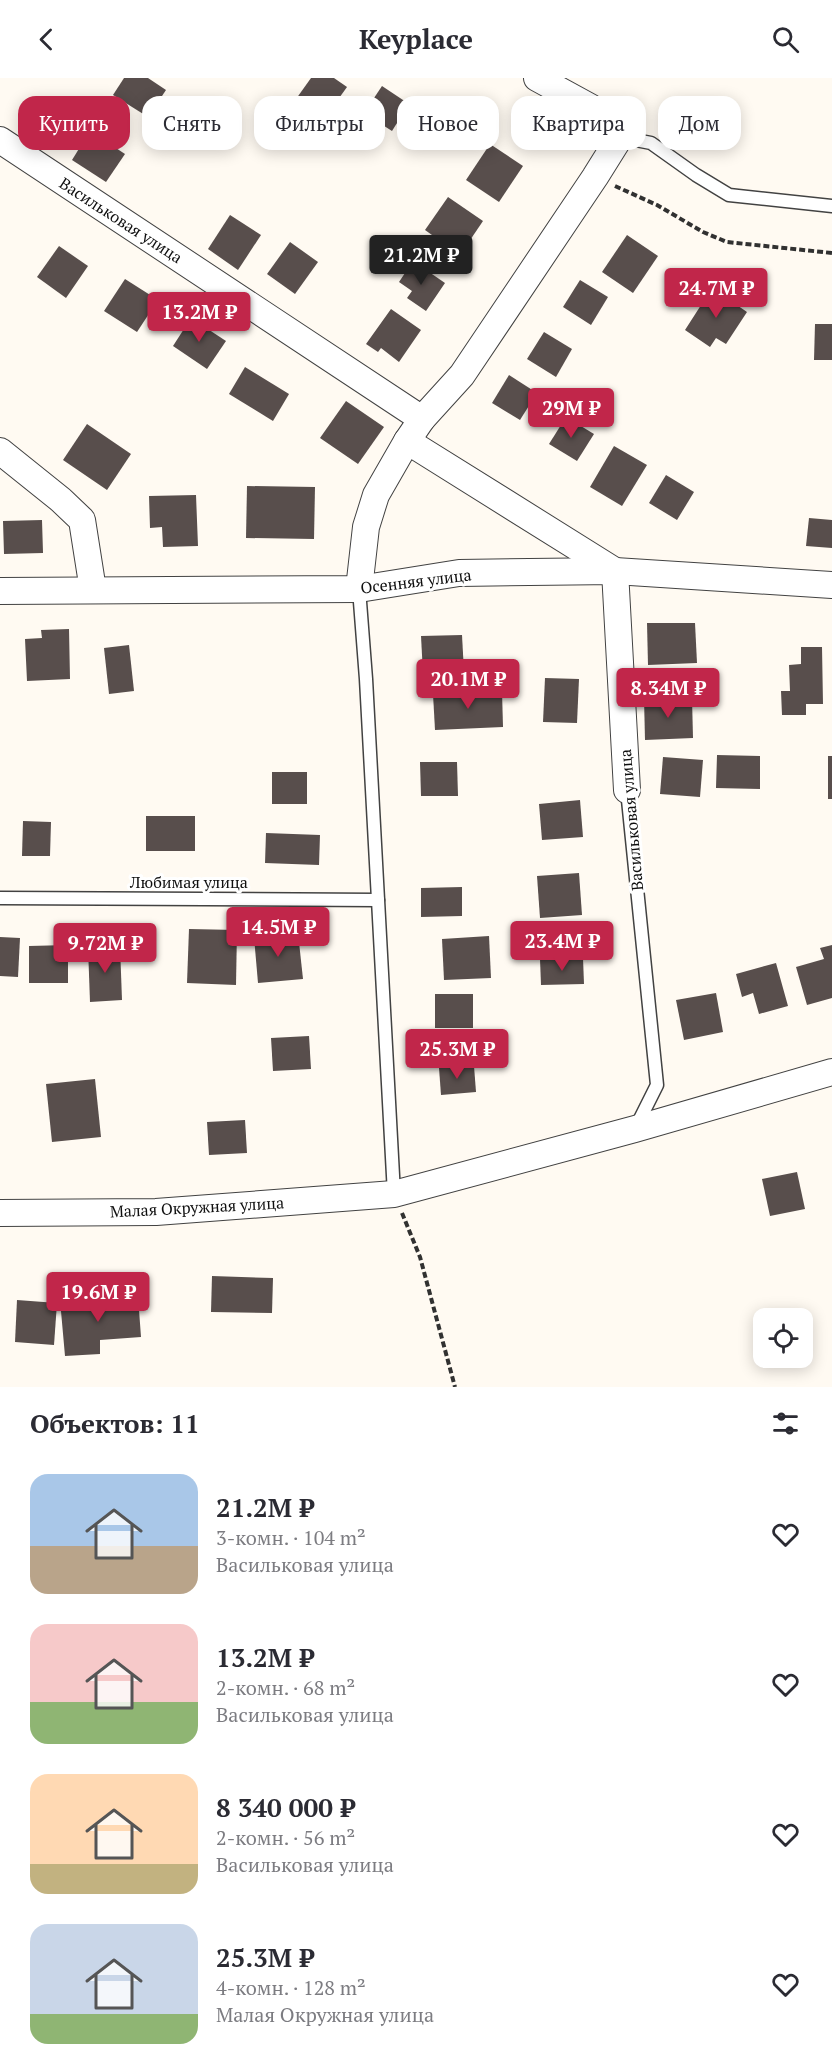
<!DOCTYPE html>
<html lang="ru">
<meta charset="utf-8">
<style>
body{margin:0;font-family:"PT Serif",serif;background:#f2f2f3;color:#2b2b33;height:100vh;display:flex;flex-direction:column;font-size:22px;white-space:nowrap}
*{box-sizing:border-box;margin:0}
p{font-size:20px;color:#7c7c81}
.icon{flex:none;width:33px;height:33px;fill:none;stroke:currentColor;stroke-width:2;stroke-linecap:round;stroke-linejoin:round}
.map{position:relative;height:1309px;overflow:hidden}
.panel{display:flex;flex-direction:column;background:#fff;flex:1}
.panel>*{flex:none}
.hud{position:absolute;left:18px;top:18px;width:796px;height:54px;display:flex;gap:12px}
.buttons{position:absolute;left:753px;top:1230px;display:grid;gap:12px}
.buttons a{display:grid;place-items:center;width:60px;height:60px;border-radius:12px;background:#fff;box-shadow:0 3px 15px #0003;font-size:30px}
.price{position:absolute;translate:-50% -51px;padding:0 14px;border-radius:6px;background:#c1264a;color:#fff;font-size:20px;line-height:39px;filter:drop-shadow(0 2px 3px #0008)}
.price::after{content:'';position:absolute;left:50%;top:36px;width:18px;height:14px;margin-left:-9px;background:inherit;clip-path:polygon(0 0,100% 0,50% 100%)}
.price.on{background:#222;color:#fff}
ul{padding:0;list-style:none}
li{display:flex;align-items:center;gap:18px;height:150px;padding:0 30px}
li span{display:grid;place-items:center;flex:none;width:168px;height:120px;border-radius:18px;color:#555}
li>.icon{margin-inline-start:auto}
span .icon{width:72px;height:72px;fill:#fffc;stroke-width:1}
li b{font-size:26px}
h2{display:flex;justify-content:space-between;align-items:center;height:72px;padding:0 30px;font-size:26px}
.chip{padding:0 21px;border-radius:18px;background:#fff;box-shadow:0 3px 15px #0003;font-size:21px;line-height:54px}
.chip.on{background:#c1264a;color:#fff}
header{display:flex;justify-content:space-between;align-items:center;height:78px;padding:0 30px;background:#fff;font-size:27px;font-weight:600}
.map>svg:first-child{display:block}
</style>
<header><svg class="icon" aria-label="back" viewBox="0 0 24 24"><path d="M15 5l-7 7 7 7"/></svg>Keyplace<svg class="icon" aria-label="search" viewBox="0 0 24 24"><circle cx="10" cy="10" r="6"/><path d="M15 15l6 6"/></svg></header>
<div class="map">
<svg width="832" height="1309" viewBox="0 0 832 1309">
<rect width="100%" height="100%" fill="#fffaf2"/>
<g fill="#584e4c">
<polygon points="124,0 148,0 166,12 148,39 113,17"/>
<polygon points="311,0 334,0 347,9 324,41 296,21"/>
<polygon points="382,8 409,26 392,53 364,35"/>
<polygon points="90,53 125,76 106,104 72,82"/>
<polygon points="490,66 523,88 499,124 466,102"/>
<polygon points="448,119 483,143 460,177 425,152"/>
<polygon points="230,137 261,157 238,192 208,171"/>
<polygon points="627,157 658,178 633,215 602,194"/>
<polygon points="290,164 318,184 295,216 267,196"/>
<polygon points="59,168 88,188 66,220 37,199"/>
<polygon points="413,183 445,205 426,233 407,220 412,213 399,204"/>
<polygon points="125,201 158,222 137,254 104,233"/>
<polygon points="580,202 608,219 591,247 563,229"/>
<polygon points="712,210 747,234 726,266 716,260 710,269 685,252"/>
<polygon points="391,231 421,252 399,284 381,270 378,274 366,266"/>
<polygon points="191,240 226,263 207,291 173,268"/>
<polygon points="815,246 832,246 832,282 814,282"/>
<polygon points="544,254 572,271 556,299 527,281"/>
<polygon points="245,289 289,316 273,343 229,316"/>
<polygon points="509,297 537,315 520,342 492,325"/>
<polygon points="346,323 384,349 358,386 320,360"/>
<polygon points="566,339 594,356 577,383 549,366"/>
<polygon points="87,346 131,376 107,412 63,382"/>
<polygon points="614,368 647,387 622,428 590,409"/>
<polygon points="666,397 694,414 677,442 649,425"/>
<polygon points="247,408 315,409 314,461 246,460"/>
<polygon points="196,417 198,468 163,469 162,449 150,450 149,418"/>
<polygon points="809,440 832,442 832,470 806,468"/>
<polygon points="42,442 43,475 4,476 3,443"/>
<polygon points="647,545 695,545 697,585 648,587"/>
<polygon points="69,551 70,601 27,603 25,561 42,560 41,552"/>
<polygon points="462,557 464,594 423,596 421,558"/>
<polygon points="129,567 134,613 109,616 104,570"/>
<polygon points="801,569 822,569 823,626 806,626 806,637 782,637 781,613 790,613 789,587 801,586"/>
<polygon points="545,600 579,601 577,645 543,644"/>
<polygon points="502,613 503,649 435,652 433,616"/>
<polygon points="644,620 692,620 693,660 645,662"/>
<polygon points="717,677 760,678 760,711 716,710"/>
<rect x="828" y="678" width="4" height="43"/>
<polygon points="663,679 703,682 700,719 660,716"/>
<polygon points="420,684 457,684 458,718 421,718"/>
<rect x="272" y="694" width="35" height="32"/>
<polygon points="580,722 583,759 542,762 539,726"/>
<rect x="146" y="738" width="49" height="35"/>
<polygon points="23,743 51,744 50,778 22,778"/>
<polygon points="266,755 320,757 319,787 265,785"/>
<polygon points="579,795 582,837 540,840 537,798"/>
<polygon points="462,809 462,838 421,839 421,810"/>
<polygon points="189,851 237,852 236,907 187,905"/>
<polygon points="298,855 303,901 258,905 254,859"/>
<polygon points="489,858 491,900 444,902 442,861"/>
<polygon points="0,859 20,860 18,899 0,898"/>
<polygon points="68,867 68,905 29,905 29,868"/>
<polygon points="832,867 832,920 807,927 796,889 824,881 820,870"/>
<polygon points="120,868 122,922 90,924 88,869"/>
<polygon points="583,880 584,906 541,907 540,881"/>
<polygon points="776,885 788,928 759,936 753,915 742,919 736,896"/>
<polygon points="716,915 723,954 684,962 676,922"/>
<rect x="435" y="916" width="38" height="34"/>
<polygon points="309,958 311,991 273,993 271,960"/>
<polygon points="474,988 476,1014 441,1017 439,990"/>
<polygon points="95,1001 101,1059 52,1064 46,1006"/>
<polygon points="245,1042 247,1075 209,1077 207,1044"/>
<polygon points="797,1094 805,1131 770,1138 762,1101"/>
<polygon points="212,1198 273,1200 272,1235 211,1234"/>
<polygon points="138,1218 141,1259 100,1262 100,1276 65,1278 60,1222"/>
<polygon points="17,1222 57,1225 54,1267 15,1264"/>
</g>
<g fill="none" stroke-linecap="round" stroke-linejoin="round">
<g stroke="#424242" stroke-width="15">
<g id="lane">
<polyline points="620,59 651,65 696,97 729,117 832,128"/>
<polyline points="359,511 366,601 394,1116"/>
<polyline points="627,712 657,1007 636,1049"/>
<polyline points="0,820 378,822"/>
</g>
</g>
<g stroke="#424242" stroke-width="28">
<g id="street">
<polyline points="0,62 422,341"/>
<polyline points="407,363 615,493 627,712"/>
<polyline points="0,373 61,422 82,442 93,512"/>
<polyline points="359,511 366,449 376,417 407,363 422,341 462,297 595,99 620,59 590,29 537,0"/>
<polyline points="0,513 359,511 459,495 615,493 832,507"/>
<polyline points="0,1135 156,1134 394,1116 635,1051 832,994"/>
</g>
</g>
<g stroke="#313131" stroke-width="4" stroke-dasharray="6 3" stroke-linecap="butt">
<polyline points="615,108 657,127 703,154 727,164 832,175"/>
<polyline points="402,1135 420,1179 455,1309"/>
</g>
<use href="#lane" stroke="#fff" stroke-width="12"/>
<use href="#street" stroke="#fff" stroke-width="26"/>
</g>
<g text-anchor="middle" stroke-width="6" stroke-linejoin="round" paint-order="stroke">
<g font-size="16" fill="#0f0f0f" stroke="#fff">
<text transform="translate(121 142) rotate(33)" y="6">Васильковая улица</text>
<text transform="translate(416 503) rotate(-7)" y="6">Осенняя улица</text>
<text transform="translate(631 742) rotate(-95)" y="6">Васильковая улица</text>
<text x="189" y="810">Любимая улица</text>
<text transform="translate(197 1129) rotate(-3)" y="6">Малая Окружная улица</text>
</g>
</g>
</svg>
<div class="buttons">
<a><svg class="icon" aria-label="locate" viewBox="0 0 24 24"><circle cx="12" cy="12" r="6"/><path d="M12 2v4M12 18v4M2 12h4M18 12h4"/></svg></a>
</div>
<b class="price on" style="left:421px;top:208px">21.2M ₽</b>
<b class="price" style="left:716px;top:241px">24.7M ₽</b>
<b class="price" style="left:199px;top:265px">13.2M ₽</b>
<b class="price" style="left:571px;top:361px">29M ₽</b>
<b class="price" style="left:468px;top:632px">20.1M ₽</b>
<b class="price" style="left:668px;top:641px">8.34M ₽</b>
<b class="price" style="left:278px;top:880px">14.5M ₽</b>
<b class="price" style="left:562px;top:894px">23.4M ₽</b>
<b class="price" style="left:105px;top:896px">9.72M ₽</b>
<b class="price" style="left:457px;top:1002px">25.3M ₽</b>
<b class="price" style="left:98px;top:1245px">19.6M ₽</b>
<div class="hud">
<a class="chip on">Купить</a>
<a class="chip">Снять</a>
<a class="chip">Фильтры</a>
<a class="chip">Новое</a>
<a class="chip">Квартира</a>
<a class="chip">Дом</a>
</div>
</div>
<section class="panel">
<h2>Объектов: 11<svg class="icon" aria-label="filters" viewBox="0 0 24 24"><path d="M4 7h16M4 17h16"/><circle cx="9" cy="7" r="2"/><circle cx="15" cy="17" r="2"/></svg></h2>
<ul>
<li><span style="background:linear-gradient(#a9c7e8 60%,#b9a48a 0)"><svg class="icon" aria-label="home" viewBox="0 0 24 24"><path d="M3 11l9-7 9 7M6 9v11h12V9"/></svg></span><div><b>21.2M ₽</b><p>3-комн. · 104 m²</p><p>Васильковая улица</p></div><svg class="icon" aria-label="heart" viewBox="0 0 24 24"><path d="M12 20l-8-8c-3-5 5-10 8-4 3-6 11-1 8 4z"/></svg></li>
<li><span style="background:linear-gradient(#f6c9c9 65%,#8fb573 0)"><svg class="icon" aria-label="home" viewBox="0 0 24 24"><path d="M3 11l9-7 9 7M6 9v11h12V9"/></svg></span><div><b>13.2M ₽</b><p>2-комн. · 68 m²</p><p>Васильковая улица</p></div><svg class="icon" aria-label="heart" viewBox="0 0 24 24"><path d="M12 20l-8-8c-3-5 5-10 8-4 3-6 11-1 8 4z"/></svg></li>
<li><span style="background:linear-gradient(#ffd9b3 75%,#c2b280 0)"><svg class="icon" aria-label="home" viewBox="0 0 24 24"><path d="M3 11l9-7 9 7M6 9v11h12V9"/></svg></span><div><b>8 340 000 ₽</b><p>2-комн. · 56 m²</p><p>Васильковая улица</p></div><svg class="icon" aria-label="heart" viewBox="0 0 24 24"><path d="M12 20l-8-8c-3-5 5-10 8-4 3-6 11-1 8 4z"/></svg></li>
<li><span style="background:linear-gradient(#c9d6e8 75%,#8fb573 0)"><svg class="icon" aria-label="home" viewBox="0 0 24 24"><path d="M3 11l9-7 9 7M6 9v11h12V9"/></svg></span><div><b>25.3M ₽</b><p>4-комн. · 128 m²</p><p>Малая Окружная улица</p></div><svg class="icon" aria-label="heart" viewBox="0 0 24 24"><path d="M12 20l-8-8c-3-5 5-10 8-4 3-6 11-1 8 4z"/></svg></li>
</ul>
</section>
